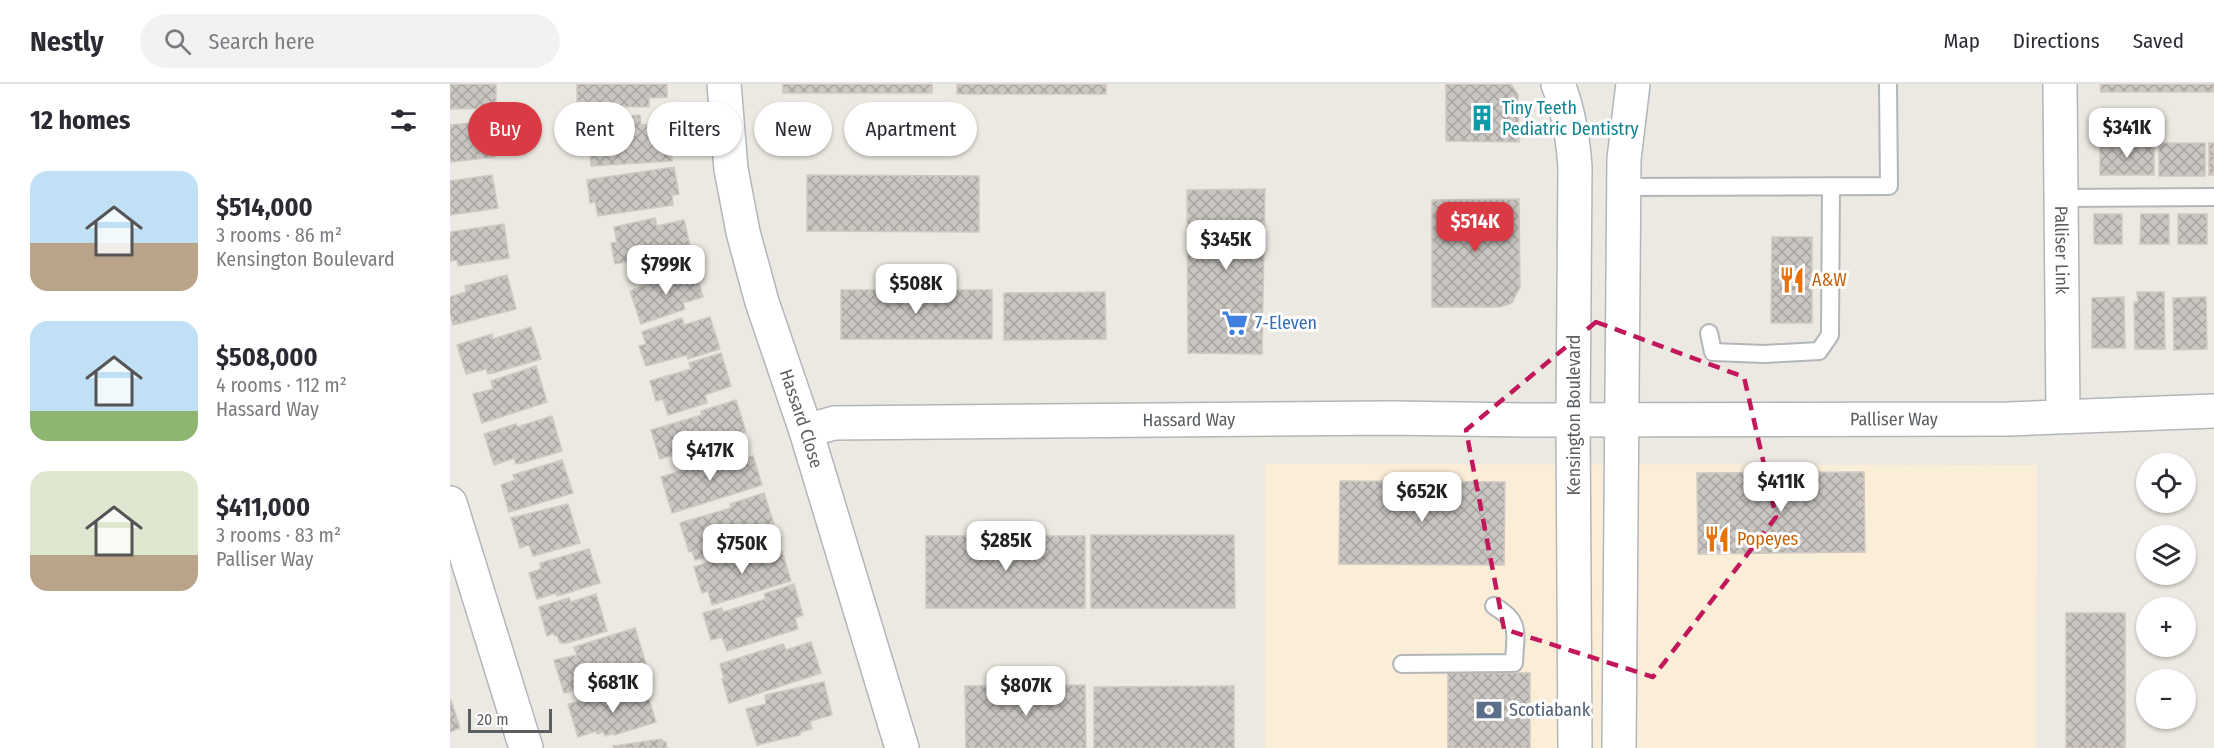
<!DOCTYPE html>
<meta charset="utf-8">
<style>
body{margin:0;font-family:"Fira Sans Condensed",sans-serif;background:#f2f2f3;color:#2b2b33;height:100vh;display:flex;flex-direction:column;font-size:22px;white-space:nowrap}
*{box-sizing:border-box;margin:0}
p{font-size:20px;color:#7c7c81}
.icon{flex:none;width:33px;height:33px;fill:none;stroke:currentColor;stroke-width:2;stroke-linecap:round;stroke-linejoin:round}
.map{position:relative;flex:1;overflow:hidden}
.drawer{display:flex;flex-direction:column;background:#fff;width:450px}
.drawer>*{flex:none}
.hud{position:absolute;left:18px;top:18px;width:570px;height:54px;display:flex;gap:12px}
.controls{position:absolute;left:1686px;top:369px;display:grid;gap:12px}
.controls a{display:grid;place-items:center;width:60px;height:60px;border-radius:50%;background:#fff;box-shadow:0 2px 4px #0004;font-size:30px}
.scale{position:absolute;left:18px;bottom:15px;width:84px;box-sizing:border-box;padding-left:6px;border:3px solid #5b5f62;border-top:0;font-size:16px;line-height:21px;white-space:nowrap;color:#5b5f62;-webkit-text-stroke:4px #fff;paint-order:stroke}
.price{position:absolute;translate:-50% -51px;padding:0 14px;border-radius:12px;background:#fff;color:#222;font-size:20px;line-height:39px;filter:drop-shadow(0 2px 3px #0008)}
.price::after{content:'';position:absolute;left:50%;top:36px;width:18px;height:14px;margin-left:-9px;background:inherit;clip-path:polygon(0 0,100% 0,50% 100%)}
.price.current{background:#da3a44;color:#fff}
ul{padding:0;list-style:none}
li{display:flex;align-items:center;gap:18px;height:150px;padding:0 30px}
li span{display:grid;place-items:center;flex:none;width:168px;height:120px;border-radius:18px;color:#555}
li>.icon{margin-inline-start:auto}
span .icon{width:72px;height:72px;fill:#fffc;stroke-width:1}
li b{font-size:26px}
h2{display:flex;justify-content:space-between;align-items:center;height:72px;padding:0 30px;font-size:26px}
.chip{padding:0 21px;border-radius:27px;background:#fff;box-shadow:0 2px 4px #0004;font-size:21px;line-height:54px}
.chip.current{background:#da3a44;color:#fff}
header{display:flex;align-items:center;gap:36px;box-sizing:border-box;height:84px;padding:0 30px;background:#fff;border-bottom:2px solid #e1e1e2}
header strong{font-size:28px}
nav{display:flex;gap:33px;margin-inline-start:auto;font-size:21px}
.search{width:420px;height:54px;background:#f2f2f3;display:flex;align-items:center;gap:15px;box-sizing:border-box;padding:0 21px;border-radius:33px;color:#7c7c81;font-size:22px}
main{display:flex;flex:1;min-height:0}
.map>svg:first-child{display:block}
</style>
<header>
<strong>Nestly</strong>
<div class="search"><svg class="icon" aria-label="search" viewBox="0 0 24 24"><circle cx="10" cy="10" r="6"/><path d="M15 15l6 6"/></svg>Search here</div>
<nav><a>Map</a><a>Directions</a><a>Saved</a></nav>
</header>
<main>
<section class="drawer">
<h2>12 homes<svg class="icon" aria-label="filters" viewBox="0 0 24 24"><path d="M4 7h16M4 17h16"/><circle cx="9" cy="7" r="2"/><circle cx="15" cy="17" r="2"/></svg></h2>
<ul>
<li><span style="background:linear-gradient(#bfe0f5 60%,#b9a48a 0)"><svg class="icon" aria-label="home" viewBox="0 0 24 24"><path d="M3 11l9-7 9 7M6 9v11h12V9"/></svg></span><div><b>$514,000</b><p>3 rooms · 86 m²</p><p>Kensington Boulevard</p></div></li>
<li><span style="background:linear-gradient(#bfe0f5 75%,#8fb573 0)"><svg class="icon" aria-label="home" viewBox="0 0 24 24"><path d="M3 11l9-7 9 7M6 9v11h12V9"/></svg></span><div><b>$508,000</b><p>4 rooms · 112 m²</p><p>Hassard Way</p></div></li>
<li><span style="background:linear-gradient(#dfe7d0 70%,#b9a48a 0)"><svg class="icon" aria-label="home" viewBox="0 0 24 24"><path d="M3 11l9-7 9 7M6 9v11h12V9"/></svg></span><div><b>$411,000</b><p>3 rooms · 83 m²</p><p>Palliser Way</p></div></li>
</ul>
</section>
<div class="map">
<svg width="1764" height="664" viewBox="0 0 1764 664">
<defs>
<pattern id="building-cross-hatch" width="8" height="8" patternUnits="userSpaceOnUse" patternTransform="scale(1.5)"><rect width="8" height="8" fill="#cac6c2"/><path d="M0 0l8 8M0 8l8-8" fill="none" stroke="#a7a4a1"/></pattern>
</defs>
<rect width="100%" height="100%" fill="#ece9e2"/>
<polygon fill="#fbeed9" points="815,380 1587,381 1586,664 815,664"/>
<g fill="url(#building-cross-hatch)" stroke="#d0c9c1" stroke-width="1.5">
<polygon points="0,0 46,0 46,24 0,25"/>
<polygon points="127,0 217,0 217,13 199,14 199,23 127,22"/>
<rect x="333" y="0" width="149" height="9"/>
<rect x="507" y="0" width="149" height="10"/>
<polygon points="996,0 1061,0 1068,11 1069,58 996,57"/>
<polygon points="1650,0 1764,0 1764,8 1651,8"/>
<polygon points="190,31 191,41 197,40 198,47 220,46 222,77 141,82 139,57 145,57 143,35"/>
<polygon points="42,37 45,73 0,78 0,41"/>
<rect x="1650" y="59" width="54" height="32"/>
<rect x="1709" y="59" width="46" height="33"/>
<rect x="1759" y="59" width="5" height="32"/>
<polygon points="224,83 229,110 222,111 223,121 148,132 145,118 140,119 137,96"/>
<polygon points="42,91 48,124 0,131 0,97"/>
<polygon points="357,91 529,92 529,148 357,147"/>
<polygon points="815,105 812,270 738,269 737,106"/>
<polygon points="1069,115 1070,203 1062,219 1050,223 982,223 982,116"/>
<rect x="1644" y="130" width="28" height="30"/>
<polygon points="1691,130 1719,130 1719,160 1690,160"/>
<rect x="1728" y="130" width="29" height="30"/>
<polygon points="205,134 207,142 234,136 241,166 165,180 161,159 167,158 164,143"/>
<polygon points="54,140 59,174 8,182 7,176 0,177 0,148"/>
<polygon points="1322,153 1362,153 1362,239 1321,239"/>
<polygon points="244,183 253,213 233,219 235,225 191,240 180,207"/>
<polygon points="57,191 66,225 3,241 0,229 0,213 16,208 15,202"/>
<rect x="391" y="206" width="151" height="49"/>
<polygon points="655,208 656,255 554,256 554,209"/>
<polygon points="1687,208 1714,208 1715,265 1685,265 1684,218 1688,218"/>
<polygon points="1674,213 1675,264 1642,264 1642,214"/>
<polygon points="1756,213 1757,265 1724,266 1723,214"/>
<polygon points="260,233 270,265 238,275 237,271 196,282 189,262 196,260 192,248 232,234 234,241"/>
<polygon points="81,243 91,275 43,289 38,290 36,285 16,290 7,261 42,250 43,255"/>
<polygon points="271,269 281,302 255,311 257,319 218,331 213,315 206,317 200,297 241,285 239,279"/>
<polygon points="86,282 97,318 32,339 23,310 43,305 41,297"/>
<polygon points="286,316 296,348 270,355 273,364 228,378 226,370 210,375 201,346 252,331 251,327"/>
<polygon points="102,332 112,367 72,379 66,380 64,374 44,381 34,350 66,340 67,343"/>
<polygon points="303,372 312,401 222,429 211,393 275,373 278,380"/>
<polygon points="112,376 123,409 59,428 51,401 65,396 63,391"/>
<polygon points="1414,388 1415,468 1248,470 1247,389"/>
<polygon points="890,397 1055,398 1054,481 889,480"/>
<polygon points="314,409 324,440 300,447 304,458 245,476 242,467 239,468 230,439 281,424 280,420"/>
<polygon points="118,420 130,459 83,472 80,463 78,461 70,464 61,434"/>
<polygon points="641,451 784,451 785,524 641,524"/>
<rect x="476" y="452" width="159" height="72"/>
<polygon points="139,465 150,499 107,512 106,509 87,515 79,489 91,485 90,479"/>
<polygon points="304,465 309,474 332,467 341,497 262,521 258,507 252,509 244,483"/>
<polygon points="344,500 353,531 345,534 348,545 277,567 272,553 261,556 253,529 272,524 273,528 316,515 314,510"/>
<polygon points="146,510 157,547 117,559 110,559 107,551 105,552 104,549 97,552 89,523 119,514 121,518"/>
<rect x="1616" y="529" width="59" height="135"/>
<polygon points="185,544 196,580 148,595 150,600 114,609 104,576 127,571 124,563"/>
<polygon points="361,558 371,589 279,619 272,595 274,594 270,580 333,560 336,566"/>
<rect x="998" y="589" width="82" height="75"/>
<polygon points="374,598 382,631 360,637 362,645 350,648 350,651 307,661 296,625 316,620 315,611"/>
<polygon points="635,601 636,664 516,664 515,602"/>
<polygon points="784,602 784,664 644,664 644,603"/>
<polygon points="195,603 206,638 164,651 164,649 155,652 153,648 147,650 146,647 128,653 118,620 156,611 157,615"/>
<polygon points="1,616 10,644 0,648 0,617"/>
<polygon points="212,655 213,658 216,658 217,664 164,664 163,662"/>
</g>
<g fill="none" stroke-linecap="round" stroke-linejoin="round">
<g stroke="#b3b6b9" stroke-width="20">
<g id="lane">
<polyline points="1174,103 1439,102 1438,0"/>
<polyline points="1611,114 1764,113"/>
<polyline points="1259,249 1263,268 1314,270 1369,267 1380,251 1381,103"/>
<path d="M952,580L1064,579C1065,549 1072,538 1044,522"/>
</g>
</g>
<g stroke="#b3b6b9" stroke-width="36">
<g id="street">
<path id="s1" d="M274,0L281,85L293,148L312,218L356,347L452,664"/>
<path id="s2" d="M1610,0L1613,332"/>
<path id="s3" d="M356,347L384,339L940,334L1082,336L1558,335L1764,327"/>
<polyline points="0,419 76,664"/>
</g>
</g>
<g stroke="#b2b6b9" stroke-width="36">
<g id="secondary">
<path d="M1108,0C1119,28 1123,54 1125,83L1123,336L1125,664"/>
<polyline points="1169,664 1174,75 1183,0"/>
</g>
</g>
<use href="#lane" stroke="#fff" stroke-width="16"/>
<use href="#street" stroke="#fff" stroke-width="33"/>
<use href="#secondary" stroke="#fff" stroke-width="33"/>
</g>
<path fill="none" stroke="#c2185b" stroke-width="4.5" stroke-dasharray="12 8" stroke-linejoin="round" d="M1146,238L1294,293L1326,433L1203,593L1054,545L1016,346Z"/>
<defs>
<g id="building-bare" transform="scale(2.07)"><path d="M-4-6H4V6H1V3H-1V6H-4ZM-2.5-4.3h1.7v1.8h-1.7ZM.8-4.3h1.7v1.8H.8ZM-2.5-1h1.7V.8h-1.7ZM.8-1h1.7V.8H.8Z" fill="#0f9aa8" stroke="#fff" stroke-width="2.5" paint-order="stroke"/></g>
<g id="restaurant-bare" transform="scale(2.07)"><path d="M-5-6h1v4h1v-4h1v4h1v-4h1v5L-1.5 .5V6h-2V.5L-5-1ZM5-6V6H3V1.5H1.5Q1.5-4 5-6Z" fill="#e8710a" stroke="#fff" stroke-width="2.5" paint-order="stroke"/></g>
<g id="supermarket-bare" transform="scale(2.07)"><path d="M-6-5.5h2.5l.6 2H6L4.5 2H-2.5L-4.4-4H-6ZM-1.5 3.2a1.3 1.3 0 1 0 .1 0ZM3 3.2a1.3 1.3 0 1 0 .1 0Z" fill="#3f7fe0" stroke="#fff" stroke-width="2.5" paint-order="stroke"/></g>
<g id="bank-bare" transform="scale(2.07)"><path d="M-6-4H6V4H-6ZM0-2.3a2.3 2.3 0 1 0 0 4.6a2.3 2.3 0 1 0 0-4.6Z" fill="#5c6f8a" stroke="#fff" stroke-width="2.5" paint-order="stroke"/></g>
</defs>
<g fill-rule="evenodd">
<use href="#building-bare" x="1032" y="34"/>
<use href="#restaurant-bare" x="1342" y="196"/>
<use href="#supermarket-bare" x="785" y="239"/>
<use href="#restaurant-bare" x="1267" y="455"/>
<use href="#bank-bare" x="1039" y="626"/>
</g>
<g text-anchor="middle" stroke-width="6" stroke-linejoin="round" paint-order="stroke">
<g font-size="18" fill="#0d838f" stroke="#fff" text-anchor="start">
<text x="1052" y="30">Tiny Teeth<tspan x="1052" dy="21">Pediatric Dentistry</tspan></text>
</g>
<g font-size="18" fill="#5b5f62" stroke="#fff">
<text dy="6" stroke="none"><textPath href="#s2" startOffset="166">Palliser Link</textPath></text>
<text transform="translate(1124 331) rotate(-90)" y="6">Kensington Boulevard</text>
<text dy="6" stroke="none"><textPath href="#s1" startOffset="345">Hassard Close</textPath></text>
<text dy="6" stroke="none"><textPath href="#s3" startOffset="384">Hassard Way</textPath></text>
<text dy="6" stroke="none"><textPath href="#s3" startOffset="1089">Palliser Way</textPath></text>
</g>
<g font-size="18" fill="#c56008" stroke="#fff" text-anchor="start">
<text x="1362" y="202">A&amp;W</text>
<text x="1287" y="461">Popeyes</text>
</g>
<g font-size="18" fill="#366cbe" stroke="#fff" text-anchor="start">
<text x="805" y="245">7-Eleven</text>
</g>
<g font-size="18" fill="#4e5e75" stroke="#fff" text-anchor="start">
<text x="1059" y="632">Scotiabank</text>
</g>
</g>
</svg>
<div class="controls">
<a><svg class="icon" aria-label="locate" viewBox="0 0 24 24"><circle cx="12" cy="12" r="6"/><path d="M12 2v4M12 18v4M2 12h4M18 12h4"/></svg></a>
<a><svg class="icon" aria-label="layers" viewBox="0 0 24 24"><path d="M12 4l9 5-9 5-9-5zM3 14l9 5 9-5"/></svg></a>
<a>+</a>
<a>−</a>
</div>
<div class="scale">20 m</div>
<b class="price" style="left:1677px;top:75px">$341K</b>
<b class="price current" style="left:1025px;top:169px">$514K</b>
<b class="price" style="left:776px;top:187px">$345K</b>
<b class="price" style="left:216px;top:212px">$799K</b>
<b class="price" style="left:466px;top:231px">$508K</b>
<b class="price" style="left:260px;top:398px">$417K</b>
<b class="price" style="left:1331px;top:429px">$411K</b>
<b class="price" style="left:972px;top:439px">$652K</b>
<b class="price" style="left:556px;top:488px">$285K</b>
<b class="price" style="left:292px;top:491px">$750K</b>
<b class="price" style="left:163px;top:630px">$681K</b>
<b class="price" style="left:576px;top:633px">$807K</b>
<div class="hud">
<a class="chip current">Buy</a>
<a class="chip">Rent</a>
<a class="chip">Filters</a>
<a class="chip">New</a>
<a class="chip">Apartment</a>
</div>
</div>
</main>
